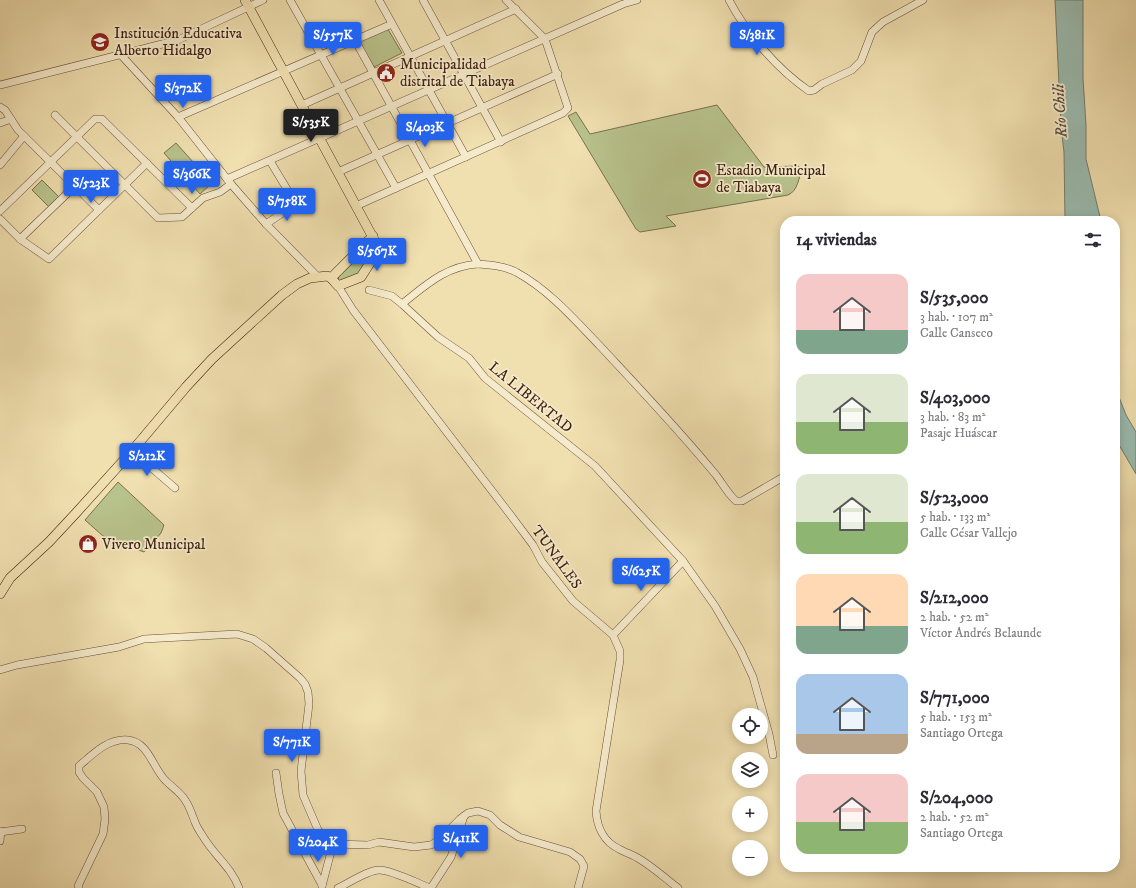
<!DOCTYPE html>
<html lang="es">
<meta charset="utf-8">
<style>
body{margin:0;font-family:"IM FELL DW Pica",serif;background:#f2f2f3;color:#2b2b33;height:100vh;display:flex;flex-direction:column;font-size:15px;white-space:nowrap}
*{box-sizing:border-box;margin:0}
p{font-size:13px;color:#7c7c81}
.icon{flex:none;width:22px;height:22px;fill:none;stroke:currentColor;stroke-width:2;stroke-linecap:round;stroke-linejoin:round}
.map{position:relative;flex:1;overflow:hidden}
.side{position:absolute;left:780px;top:216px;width:340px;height:656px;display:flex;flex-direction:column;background:#fff;border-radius:16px;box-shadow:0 2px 10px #0003}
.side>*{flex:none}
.fabs{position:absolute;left:732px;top:708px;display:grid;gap:8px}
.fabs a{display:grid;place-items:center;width:36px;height:36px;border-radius:50%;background:#fff;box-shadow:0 2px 10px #0003;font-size:20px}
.price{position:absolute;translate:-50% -34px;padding:0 9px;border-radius:4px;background:#2563eb;color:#fff;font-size:13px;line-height:26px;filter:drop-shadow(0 1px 2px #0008)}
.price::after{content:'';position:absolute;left:50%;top:24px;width:12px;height:9px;margin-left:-6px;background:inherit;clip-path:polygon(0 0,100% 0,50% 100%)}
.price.active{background:#222;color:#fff}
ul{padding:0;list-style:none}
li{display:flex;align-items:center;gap:12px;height:100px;padding:0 16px}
li span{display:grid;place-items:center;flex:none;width:112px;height:80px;border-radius:12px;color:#555}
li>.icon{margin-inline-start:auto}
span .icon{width:48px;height:48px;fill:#fffc;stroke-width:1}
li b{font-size:17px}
h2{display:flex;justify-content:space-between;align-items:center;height:48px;padding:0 16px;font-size:17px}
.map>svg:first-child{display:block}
</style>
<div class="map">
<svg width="1136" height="888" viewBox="0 0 1136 888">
<rect width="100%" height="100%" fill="#f0dfaf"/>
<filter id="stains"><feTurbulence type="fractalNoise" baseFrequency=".005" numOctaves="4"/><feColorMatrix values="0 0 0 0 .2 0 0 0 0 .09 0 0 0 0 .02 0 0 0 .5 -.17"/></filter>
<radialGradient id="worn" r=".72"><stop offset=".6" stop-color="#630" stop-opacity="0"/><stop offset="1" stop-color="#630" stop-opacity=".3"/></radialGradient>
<g fill="#b8c28b" stroke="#7b704d">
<polygon points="386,26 402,53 374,67 358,40"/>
<path d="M717,105L764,167L798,166L802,168C799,177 798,191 788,195L666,216L676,226L640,232L636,229L568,116L576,112L590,134Z"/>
<polygon points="176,143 212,183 200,194 164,153"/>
<polygon points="42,180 59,197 49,207 32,190"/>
<polygon points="371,246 375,249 362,273 339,282 338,276 369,247"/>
<polygon points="118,482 164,525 161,533 144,552 103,536 85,520"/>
</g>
<g fill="#9bbcb0" stroke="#767d70">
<polygon points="1055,0 1083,0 1083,78 1086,125 1086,159 1101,221 1065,221 1064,152 1061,127"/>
<polygon points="1115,387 1126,415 1136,432 1136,474 1115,438"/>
</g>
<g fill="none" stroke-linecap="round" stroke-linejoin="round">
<g stroke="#6a4f37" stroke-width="8">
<g id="minor">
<polyline points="290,0 396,188"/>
<polyline points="379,0 466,157"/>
<polyline points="423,0 501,142"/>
<path d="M729,0C746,33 778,70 809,91L814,90L822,84L852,70L861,61L872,32L883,22L923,0"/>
<path d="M355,40L478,264C491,265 504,266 516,272C549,290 574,319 600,346C639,388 679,430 716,475C722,483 727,492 734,499L736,501H742L785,476"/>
<polyline points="121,55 178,117 231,184 266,224 318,277"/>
<polyline points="0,85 178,40 263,0"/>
<polyline points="302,105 516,9"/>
<polyline points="0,107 5,110 18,130 99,210"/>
<polyline points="55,115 158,218 182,217 203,198 220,192 231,184"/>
<polyline points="178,117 392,24"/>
<polyline points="0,123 11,119"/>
<polyline points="0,165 24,136"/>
<polyline points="338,172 558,74"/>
<polyline points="227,179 623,4 637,0"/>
<polyline points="356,206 563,113 568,108 545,39 506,0"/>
<polyline points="0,211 95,119 102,119 192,208"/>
<polyline points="0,219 20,239 49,259 147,163"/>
<polyline points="266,224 296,204 270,161"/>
<polyline points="20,239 75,186"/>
<path d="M478,264C446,266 426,285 402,304L438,337L469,358L485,378L595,466L683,561L715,606L740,649L753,677L769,734L773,755"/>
<path d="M338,286L353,310L509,513L533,545L542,562L573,601L613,635L620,651V660L596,811C597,827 604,842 619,849C626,853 634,855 641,860C654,868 666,879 678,888"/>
<polyline points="369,290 392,296 402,304"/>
<polyline points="132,451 175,488"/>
<polyline points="613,635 683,561"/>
<polyline points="0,670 17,665 119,647 144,639 237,634 253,639 266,648 300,678 305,684 308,692 309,704 301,771 303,795 318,830 325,838 333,844 368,845 379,842 414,847 431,845 440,839 460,819 468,813 478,811 490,815 500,825 519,837 570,852 580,859 584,866 578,888"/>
<polyline points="276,773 279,794 283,813 322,885"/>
<polyline points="0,832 22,829"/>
<polyline points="0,841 1,831"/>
<polyline points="322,886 333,844"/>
<path d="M79,888L78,886L103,834L105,819L104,807L97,792L83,778L79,772V766C93,754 108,738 128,740C149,742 153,769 166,781C173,788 180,792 185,800C190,807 192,815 195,822C197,828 201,833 204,838C215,856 231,867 239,888"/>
<path d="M338,888C349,883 368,870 379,870C392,870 417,883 430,888"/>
<polyline points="431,888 451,857 464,816"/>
</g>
</g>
<g stroke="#3e1f0f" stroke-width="10">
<g id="major">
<polyline points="245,0 377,245 375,255 361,277 338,286 331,278"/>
<polyline points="331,278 373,236"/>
<polyline points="0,594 10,578 49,542 76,513 132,451 186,387 212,359 282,295 297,284 310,278 327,276 331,278"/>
</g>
</g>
<use href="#minor" stroke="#f5eacb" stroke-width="7"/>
<use href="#major" stroke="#f0dfaf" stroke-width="9"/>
</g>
<defs>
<g id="school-disc" transform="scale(1)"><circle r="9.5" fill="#8f2418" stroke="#f5eacb"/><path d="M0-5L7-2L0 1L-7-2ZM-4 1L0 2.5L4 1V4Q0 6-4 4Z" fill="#fff"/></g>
<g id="civic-disc" transform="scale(1)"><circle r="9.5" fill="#8f2418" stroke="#f5eacb"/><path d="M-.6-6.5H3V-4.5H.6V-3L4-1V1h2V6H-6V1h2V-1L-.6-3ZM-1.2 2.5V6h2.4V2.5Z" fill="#fff"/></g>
<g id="stadium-disc" transform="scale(1)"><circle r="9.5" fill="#8f2418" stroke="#f5eacb"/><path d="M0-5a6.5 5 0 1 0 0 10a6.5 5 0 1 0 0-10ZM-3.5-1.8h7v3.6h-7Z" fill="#fff"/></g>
<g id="shop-disc" transform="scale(1)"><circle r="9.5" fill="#8f2418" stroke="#f5eacb"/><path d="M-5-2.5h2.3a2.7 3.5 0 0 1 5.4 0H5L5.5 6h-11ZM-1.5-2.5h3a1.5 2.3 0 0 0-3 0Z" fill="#fff"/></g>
</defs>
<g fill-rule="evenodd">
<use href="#school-disc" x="100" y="42"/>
<use href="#civic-disc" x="386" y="73"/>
<use href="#stadium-disc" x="702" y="179"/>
<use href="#shop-disc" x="88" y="544"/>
</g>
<g text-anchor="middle" stroke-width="3.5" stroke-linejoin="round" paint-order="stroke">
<g font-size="15" fill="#3e1f0f" stroke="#f5eacb" text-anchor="start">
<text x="114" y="38">Institución Educativa<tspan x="114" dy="17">Alberto Hidalgo</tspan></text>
<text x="400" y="69">Municipalidad<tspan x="400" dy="17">distrital de Tiabaya</tspan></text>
<text x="716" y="175">Estadio Municipal<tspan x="716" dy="17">de Tiabaya</tspan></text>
<text x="102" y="549">Vivero Municipal</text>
</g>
<g font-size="15" fill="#3e1f0f" stroke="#f5eacb">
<text transform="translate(531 397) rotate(39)" y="5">LA LIBERTAD</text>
<text transform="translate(557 557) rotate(54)" y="5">TUNALES</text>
</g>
<g font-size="16" font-style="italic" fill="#5a4e3f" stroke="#f5eacb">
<text transform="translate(1059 111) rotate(-94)" y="6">Río Chili</text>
</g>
</g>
<rect width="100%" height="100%" filter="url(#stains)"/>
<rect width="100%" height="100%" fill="url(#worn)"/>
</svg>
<div class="fabs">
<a><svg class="icon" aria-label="locate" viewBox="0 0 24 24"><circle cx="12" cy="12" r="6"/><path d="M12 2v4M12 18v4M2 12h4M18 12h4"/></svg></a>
<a><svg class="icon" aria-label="layers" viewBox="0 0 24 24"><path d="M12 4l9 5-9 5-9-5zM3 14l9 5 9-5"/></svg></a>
<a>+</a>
<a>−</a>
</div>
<b class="price" style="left:333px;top:56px">S/557K</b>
<b class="price" style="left:757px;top:56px">S/381K</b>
<b class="price" style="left:183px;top:109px">S/372K</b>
<b class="price active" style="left:311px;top:143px">S/535K</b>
<b class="price" style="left:425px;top:148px">S/403K</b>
<b class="price" style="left:192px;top:195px">S/366K</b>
<b class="price" style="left:91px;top:204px">S/523K</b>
<b class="price" style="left:287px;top:222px">S/758K</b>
<b class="price" style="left:377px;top:272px">S/567K</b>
<b class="price" style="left:147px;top:477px">S/212K</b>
<b class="price" style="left:641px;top:592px">S/625K</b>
<b class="price" style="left:292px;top:763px">S/771K</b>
<b class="price" style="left:461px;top:859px">S/411K</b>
<b class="price" style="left:318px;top:863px">S/204K</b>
<section class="side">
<h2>14 viviendas<svg class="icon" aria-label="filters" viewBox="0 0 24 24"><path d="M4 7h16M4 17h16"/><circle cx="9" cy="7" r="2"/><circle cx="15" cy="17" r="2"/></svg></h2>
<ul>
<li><span style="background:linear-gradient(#f6c9c9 70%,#7fa58c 0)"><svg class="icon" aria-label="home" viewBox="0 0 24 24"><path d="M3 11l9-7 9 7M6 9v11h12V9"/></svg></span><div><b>S/535,000</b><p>3 hab. · 107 m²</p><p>Calle Canseco</p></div></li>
<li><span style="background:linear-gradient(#dfe7d0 60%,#8fb573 0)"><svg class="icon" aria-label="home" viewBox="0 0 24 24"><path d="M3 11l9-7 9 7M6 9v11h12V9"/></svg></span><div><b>S/403,000</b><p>3 hab. · 83 m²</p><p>Pasaje Huáscar</p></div></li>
<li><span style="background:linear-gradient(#dfe7d0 60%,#8fb573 0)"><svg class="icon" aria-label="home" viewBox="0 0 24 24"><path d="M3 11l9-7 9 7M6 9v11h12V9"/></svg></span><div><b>S/523,000</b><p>5 hab. · 133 m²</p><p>Calle César Vallejo</p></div></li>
<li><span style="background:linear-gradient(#ffd9b3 65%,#7fa58c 0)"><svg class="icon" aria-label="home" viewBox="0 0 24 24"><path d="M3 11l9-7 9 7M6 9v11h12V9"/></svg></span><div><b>S/212,000</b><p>2 hab. · 52 m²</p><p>Víctor Andrés Belaunde</p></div></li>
<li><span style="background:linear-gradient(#a9c7e8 75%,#b9a48a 0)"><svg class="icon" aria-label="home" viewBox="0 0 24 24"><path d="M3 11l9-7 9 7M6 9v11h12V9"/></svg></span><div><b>S/771,000</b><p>5 hab. · 153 m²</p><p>Santiago Ortega</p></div></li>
<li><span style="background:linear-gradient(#f6c9c9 60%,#8fb573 0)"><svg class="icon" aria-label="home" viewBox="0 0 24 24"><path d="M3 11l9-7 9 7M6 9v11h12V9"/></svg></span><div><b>S/204,000</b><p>2 hab. · 52 m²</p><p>Santiago Ortega</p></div></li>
</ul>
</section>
</div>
